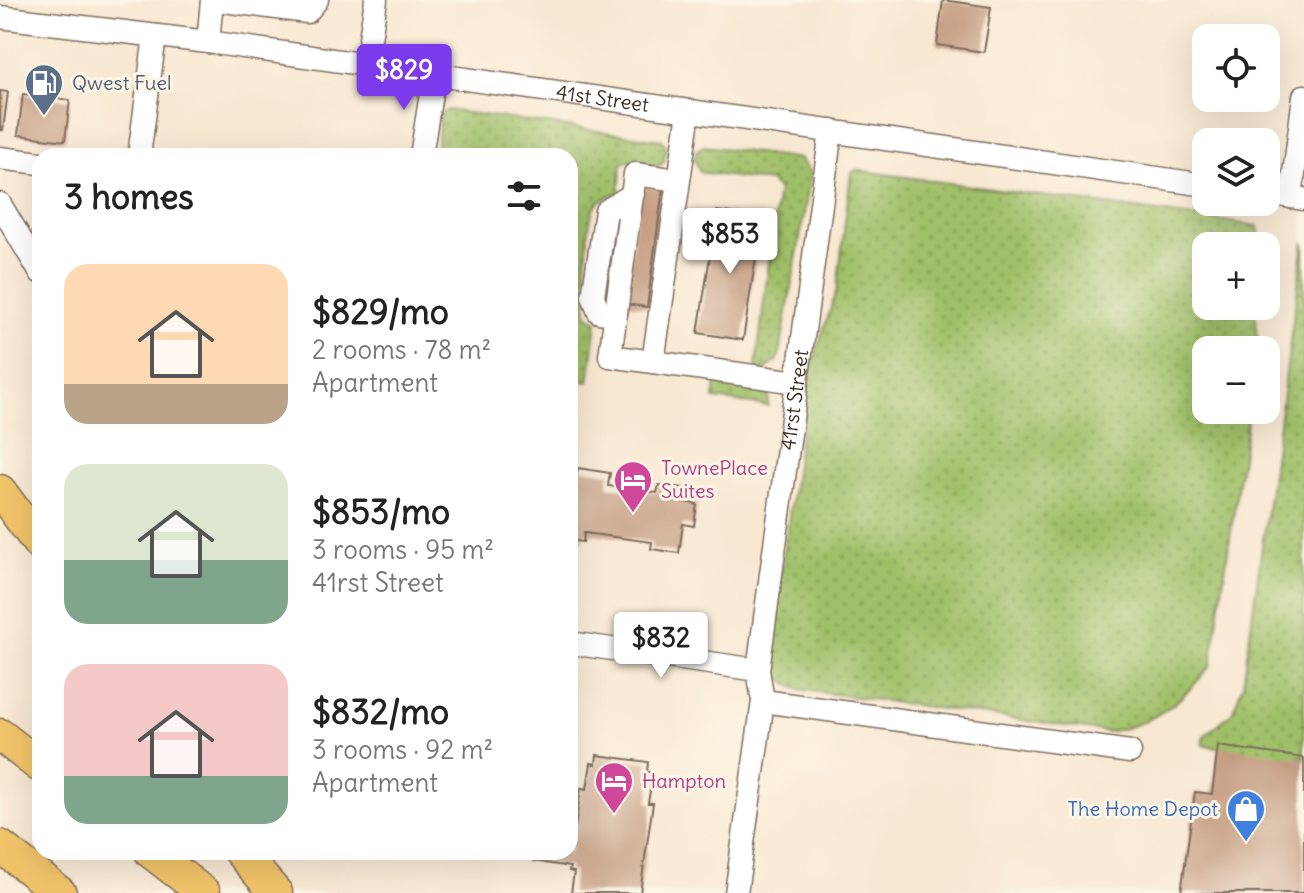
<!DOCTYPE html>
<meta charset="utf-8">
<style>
body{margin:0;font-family:Delius,sans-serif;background:#f6f6f6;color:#222;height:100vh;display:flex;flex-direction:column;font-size:30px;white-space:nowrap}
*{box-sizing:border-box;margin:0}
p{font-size:26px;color:#767676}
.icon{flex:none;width:44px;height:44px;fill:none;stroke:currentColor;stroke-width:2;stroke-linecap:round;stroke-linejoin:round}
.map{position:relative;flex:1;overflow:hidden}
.drawer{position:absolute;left:32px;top:148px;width:546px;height:712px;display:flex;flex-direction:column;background:#fff;border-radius:24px;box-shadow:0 8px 32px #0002}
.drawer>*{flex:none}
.controls{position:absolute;left:1192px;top:24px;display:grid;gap:16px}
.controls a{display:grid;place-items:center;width:88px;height:88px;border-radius:16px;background:#fff;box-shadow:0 8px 32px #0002;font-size:40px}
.price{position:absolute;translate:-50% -68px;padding:0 18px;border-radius:8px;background:#fff;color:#222;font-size:26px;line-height:52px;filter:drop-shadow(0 2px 4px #0008)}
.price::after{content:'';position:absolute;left:50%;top:48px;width:24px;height:18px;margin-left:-12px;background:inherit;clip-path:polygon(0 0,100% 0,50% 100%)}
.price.on{background:#7c3aed;color:#fff}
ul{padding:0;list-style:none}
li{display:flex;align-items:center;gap:24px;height:200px;padding:0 32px}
li span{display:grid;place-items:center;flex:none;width:224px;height:160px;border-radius:24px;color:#555}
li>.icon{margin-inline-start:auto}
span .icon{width:96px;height:96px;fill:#fffc;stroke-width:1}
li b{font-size:34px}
h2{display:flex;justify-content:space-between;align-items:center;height:96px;padding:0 32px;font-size:34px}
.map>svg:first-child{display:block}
</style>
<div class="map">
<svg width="1304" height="893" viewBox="0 0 1304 893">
<defs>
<pattern id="grass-dots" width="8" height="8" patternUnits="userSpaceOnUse" patternTransform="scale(2)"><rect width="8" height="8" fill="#9fbf67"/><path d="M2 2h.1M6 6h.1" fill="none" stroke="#839b54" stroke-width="1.8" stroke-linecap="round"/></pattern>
</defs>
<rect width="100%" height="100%" fill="#fcf5e5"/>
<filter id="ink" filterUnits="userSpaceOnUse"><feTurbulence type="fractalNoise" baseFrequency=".0125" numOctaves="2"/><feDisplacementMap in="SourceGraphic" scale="16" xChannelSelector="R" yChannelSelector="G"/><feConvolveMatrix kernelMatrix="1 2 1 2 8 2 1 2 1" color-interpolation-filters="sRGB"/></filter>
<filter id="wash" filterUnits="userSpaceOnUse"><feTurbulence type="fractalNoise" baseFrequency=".006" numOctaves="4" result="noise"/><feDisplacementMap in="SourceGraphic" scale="32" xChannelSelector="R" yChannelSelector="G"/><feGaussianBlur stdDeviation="1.8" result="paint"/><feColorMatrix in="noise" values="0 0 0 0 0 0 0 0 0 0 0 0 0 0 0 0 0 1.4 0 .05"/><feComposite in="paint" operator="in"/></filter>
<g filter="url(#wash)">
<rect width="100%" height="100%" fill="#f8e7d1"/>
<g fill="url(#grass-dots)" stroke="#6d7442" stroke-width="2">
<path d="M447,110L662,140L666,147L664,162L659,166L627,161L622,163L619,192C609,196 597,200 593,210C586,228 584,295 587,314L597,321L589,382L570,379V156H435L441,114Z"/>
<polygon points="704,146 800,159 811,174 780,353 777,361 764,371 756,367 778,189 770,182 700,172 694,158 697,150"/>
<path d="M856,170L1258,226L1261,246H1206V306H1255L1258,349L1206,350V410H1249L1211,665C1182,701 1155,724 1108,732L797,689L781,679L769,662L808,377L837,289L851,173Z"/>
<polygon points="1304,241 1304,760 1203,745 1204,736 1232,713 1243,684"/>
<polygon points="722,378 760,383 769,394 768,406 714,399 716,383"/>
</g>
<g id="blocks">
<g fill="#c59c82">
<polygon points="943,0 991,7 984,52 937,45"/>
<polygon points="0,91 8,92 3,130 0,130"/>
<polygon points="23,94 70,100 65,141 18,135"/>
<polygon points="640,186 663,189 647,307 625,304"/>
<polygon points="717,211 762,218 743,340 698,333"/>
<polygon points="578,468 610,473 608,486 657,493 659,485 684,488 682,502 697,504 694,526 683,524 679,553 651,549 652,542 584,533 583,542 570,540 570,478 576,479"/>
<polygon points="1218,746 1304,758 1304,893 1181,893 1195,792 1212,794"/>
<polygon points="597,755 648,762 647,772 653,773 648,803 653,803 640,893 571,893 574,872 569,871 570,867 533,861 535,852 570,852 570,826 575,827 581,788 587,789 591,763 596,764"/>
</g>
</g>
</g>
<g filter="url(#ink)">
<use href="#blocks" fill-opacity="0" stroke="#7d6c5d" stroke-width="2"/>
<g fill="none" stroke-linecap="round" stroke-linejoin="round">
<g stroke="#7d6c5d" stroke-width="25">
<g id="minor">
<polyline points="216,0 307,12 317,0"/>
<path id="s1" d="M0,17L208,42L1206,185"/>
<polyline points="208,42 212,0"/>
<polyline points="366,65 376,0"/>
<polyline points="689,111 653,362 797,382"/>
<polyline points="139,156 155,36"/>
<polyline points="421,156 434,75"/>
<polyline points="0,158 40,163"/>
<polyline points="1266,193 1303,199"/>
<polyline points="1291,197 1304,96"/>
<polyline points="0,204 40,272"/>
<polyline points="616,314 599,312 593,296 606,211 633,194"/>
<polyline points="653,362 610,356 635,174 678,180"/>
<polyline points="570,643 758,670"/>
<path id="s2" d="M763,701L758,670L831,131"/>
<polyline points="736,893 763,701 1130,752"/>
</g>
</g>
<g stroke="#7d6c5d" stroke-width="35">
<g id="highway">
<polyline points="0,491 40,545"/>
<polyline points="0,735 40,766"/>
<polyline points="0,846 60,893"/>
<polyline points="151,852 204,893"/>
<polyline points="240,852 276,893"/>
</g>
</g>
<use href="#minor" stroke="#fff" stroke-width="22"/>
<use href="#highway" stroke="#f1c369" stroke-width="32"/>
</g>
</g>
<defs>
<g id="fuel-pin" transform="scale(2)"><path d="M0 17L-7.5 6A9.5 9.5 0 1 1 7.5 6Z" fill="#5c6f8a" stroke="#fcf5e5"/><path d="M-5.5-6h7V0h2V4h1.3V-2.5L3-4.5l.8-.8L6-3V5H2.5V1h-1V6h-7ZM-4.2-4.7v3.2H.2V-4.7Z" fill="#fff"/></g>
<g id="hotel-pin" transform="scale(2)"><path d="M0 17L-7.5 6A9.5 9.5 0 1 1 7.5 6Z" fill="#d1479c" stroke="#fcf5e5"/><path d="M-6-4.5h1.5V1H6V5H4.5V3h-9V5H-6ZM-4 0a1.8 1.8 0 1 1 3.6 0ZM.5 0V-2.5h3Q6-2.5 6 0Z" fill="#fff"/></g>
<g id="shop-pin" transform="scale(2)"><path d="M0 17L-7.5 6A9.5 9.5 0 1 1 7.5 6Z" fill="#3f7fe0" stroke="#fcf5e5"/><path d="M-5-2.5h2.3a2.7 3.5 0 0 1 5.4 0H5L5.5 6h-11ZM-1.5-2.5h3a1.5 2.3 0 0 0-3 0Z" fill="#fff"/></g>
</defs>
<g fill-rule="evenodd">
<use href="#fuel-pin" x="44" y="83"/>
<use href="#hotel-pin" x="633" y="480"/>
<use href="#hotel-pin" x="614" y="781"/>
<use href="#shop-pin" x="1246" y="809"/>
</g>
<g text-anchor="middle" stroke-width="6" stroke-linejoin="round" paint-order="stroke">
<g font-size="20" fill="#4e5e75" stroke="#fcf5e5" text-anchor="start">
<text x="72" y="90">Qwest Fuel</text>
</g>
<g font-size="20" fill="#3b2a1e" stroke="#fcf5e5">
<text dy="7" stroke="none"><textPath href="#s1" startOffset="608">41st Street</textPath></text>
<text dy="7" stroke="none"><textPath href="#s2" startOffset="304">41rst Street</textPath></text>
</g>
<g font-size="20" fill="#b23c85" stroke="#fcf5e5" text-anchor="start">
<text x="661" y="475">TownePlace<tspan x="661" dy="23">Suites</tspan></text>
<text x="642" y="788">Hampton</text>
</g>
<g font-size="20" fill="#366cbe" stroke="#fcf5e5" text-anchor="end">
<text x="1218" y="816">The Home Depot</text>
</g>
</g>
</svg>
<div class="controls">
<a><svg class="icon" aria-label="locate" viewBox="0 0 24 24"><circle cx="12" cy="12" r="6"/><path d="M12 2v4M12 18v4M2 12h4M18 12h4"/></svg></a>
<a><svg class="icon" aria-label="layers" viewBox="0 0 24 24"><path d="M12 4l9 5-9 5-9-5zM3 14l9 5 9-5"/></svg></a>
<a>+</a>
<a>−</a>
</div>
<b class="price on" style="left:404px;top:112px">$829</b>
<b class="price" style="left:730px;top:276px">$853</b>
<b class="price" style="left:661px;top:680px">$832</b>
<section class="drawer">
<h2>3 homes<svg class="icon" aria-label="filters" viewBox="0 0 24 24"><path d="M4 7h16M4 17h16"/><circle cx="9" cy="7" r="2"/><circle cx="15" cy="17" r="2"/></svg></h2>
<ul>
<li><span style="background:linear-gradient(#ffd9b3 75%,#b9a48a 0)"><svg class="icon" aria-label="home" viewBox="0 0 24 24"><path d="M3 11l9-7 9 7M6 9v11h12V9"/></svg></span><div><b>$829/mo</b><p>2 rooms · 78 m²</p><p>Apartment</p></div></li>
<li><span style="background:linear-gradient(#dfe7d0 60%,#7fa58c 0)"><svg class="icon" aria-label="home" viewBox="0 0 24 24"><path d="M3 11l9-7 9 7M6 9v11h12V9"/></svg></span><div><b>$853/mo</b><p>3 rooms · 95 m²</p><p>41rst Street</p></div></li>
<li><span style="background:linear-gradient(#f6c9c9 70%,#7fa58c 0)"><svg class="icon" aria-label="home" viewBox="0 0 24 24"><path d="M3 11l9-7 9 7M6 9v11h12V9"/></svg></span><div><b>$832/mo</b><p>3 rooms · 92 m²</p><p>Apartment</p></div></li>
</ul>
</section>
</div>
